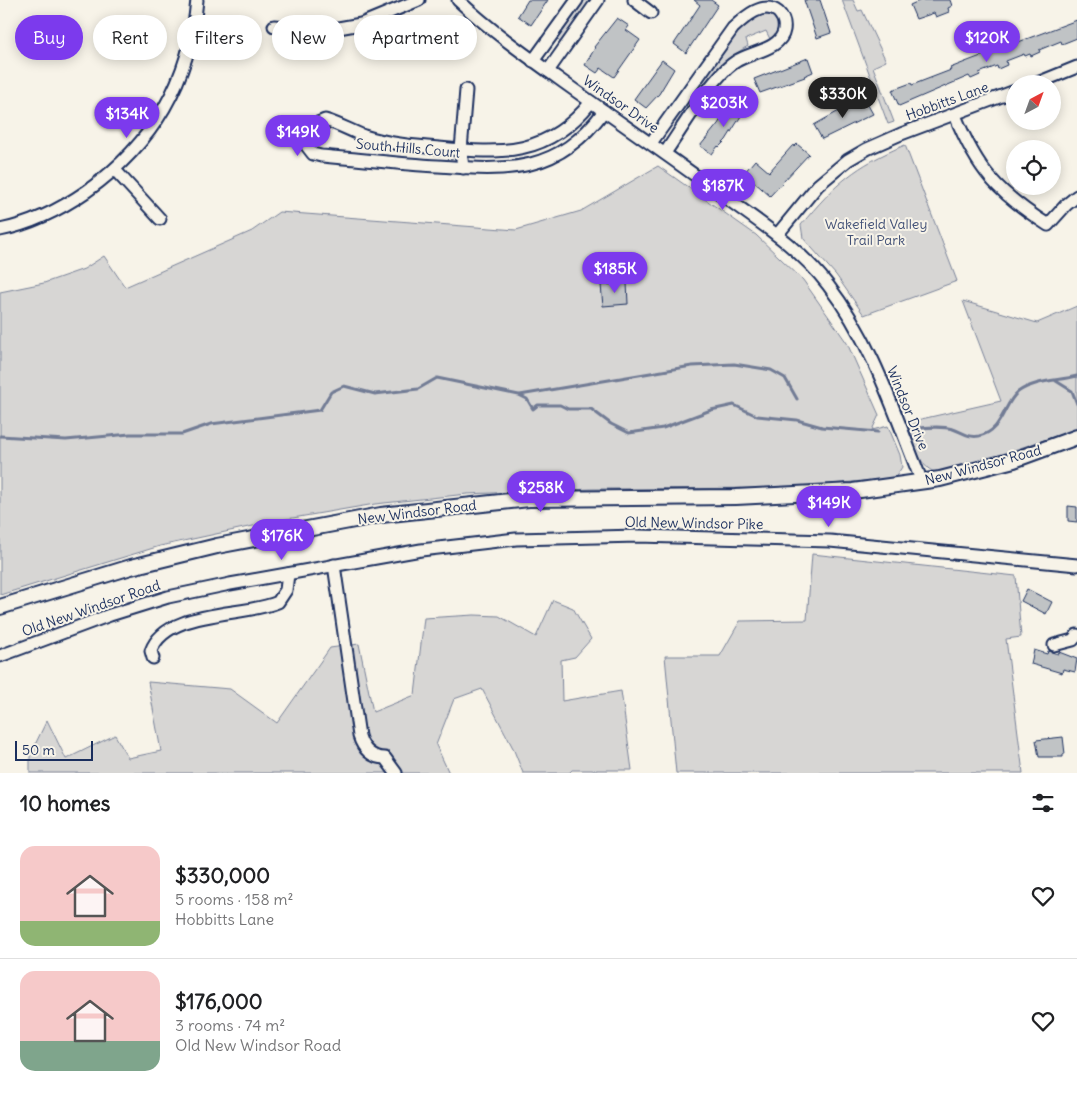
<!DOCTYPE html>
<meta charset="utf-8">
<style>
body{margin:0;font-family:Delius,sans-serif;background:#f2f2f2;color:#202124;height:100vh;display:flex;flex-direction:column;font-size:19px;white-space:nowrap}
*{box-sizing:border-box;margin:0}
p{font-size:16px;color:#757577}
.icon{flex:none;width:28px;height:28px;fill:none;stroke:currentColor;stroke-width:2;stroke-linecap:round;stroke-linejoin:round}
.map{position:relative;height:773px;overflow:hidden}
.side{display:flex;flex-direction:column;background:#fff;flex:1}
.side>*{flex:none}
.top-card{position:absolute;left:15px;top:15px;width:500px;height:45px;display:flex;gap:10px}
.needle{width:32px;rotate:41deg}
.buttons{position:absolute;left:1006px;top:75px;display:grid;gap:10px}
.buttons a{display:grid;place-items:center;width:55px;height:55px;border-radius:50%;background:#fff;box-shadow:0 2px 12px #0003;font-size:25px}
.scale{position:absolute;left:15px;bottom:12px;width:78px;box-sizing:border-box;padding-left:5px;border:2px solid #1b2f5e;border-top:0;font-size:14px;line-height:18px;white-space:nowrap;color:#1b2f5e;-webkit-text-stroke:4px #f7f3e8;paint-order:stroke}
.price{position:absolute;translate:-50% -42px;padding:0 11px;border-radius:18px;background:#7c3aed;color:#fff;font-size:16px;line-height:32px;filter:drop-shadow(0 1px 2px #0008)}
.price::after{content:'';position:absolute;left:50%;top:30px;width:15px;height:11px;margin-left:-8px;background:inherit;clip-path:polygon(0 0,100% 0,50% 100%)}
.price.active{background:#222;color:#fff}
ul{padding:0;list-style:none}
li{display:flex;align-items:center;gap:15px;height:125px;padding:0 20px}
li+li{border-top:1px solid #e0e0e0}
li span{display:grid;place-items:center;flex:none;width:140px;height:100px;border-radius:15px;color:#555}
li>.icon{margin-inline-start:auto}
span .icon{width:60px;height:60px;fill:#fffc;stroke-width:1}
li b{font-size:21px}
h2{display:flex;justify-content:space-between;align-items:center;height:60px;padding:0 20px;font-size:21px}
.tag{padding:0 18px;border-radius:22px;background:#fff;box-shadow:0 2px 12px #0003;font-size:18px;line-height:45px}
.tag.active{background:#7c3aed;color:#fff}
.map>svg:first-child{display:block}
</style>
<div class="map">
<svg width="1077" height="773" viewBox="0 0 1077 773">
<rect width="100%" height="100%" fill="#f7f3e8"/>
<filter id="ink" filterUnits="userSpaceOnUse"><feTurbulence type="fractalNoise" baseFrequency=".02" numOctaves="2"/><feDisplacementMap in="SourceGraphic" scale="10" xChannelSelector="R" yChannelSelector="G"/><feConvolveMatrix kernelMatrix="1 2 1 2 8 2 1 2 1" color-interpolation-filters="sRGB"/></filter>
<g filter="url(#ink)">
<g fill="#d7d6d4" stroke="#798299">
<polygon points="583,0 591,0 561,43 556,38"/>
<polygon points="842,0 853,0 858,11 862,10 886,61 873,67 894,122 888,124"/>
<path d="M762,14L772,16C780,23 780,33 770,39L766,31L746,39L748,46C716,64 700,94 679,124L673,120C695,90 730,30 762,14Z"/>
<path d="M905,145L957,281L864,315L836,275L803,238L801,225C836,183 855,166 905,145Z"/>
<polygon points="658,166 756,235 803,280 847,343 879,415 872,430 888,426 900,455 902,467 895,478 788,488 592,489 467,494 375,504 281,520 160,546 0,595 0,292 44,283 84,269 104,256 125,287 252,231 279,212 516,230 581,211"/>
<path d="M963,301L1037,323L1077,306V429L996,456L936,472C917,468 914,438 908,422L1001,401Z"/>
<polygon points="812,554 1016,576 1021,637 1006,639 1023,773 676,773 665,656 720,656 740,621 807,620"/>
<polygon points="553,600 573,608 591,639 575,657 561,660 562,701 621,691 632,770 572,770 569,773 523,773 513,748 482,689 454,699 436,745 449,773 30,773 30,755 47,720 66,759 115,735 128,758 161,751 148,682 230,689 277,723 330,648 359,644 373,712 415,695 424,618 474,615 499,616 536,637"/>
</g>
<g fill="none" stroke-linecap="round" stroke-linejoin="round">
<g stroke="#727c95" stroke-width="3">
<polyline points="1056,381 1072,391 1077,404"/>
<polyline points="520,395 692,366 734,364 771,370 785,378 797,399"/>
<path d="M919,428C931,427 942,426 953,429C962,432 968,438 979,436C1003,431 1003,404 1018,392C1035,380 1058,381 1077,376"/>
<polyline points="0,436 66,440 130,434 182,434 211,424 320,410 331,392 344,386 375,394 418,389 437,378 519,395 527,399 533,409 538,405 560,405 568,409 591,409 611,424 629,433 663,428 711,410 734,405 757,416 797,420 822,427 878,432"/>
</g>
</g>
<g fill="#c0c3c5" stroke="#1b2f5e">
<polygon points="528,0 548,0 531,25 518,16"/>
<polygon points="694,0 711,0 718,5 686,53 674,44 700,5"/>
<polygon points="804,0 820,0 831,33 817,38"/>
<polygon points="921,0 950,0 952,6 948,8 949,12 936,17 934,13 916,19 910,5"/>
<polygon points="617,18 629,26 626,30 640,40 614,77 601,68 597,73 585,65 595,48 594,47"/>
<polygon points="1077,20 1077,38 1062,44 1061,41 1039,50 1040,52 1031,56 1030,54 1025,56 1024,54 1006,61 1007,65 998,69 997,66 979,73 980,75 971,79 969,76 899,106 892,90 911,83 912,85 951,70 950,68 973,59"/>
<polygon points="808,58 813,72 804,76 805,77 760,93 754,79"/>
<polygon points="662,60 674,69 659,94 646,108 634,99"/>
<polygon points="733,100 746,108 726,140 719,147 718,146 712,154 700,146 718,124"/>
<polygon points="865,100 873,114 822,139 814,125 839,111"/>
<polygon points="797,144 809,154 770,196 744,173 755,160 769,172 793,145 794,147"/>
<polygon points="627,283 628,304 603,306 601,285"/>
<polygon points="1068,506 1077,507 1077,522 1068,521"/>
<polygon points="1027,589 1052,602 1046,614 1021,601"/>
<polygon points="1034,650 1047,654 1048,651 1058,654 1059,652 1077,659 1075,672 1063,669 1062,673 1031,664"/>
<polygon points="1063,737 1065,754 1063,754 1063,757 1039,757 1036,740"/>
</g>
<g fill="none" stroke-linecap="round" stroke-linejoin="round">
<g stroke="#1b2f5e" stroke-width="15">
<g id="minor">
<path d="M458,0C489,29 524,54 559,79C613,118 668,155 722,195C759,222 800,248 828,285C873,343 895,415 922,482"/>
<polyline points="634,0 651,13"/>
<polyline points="274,26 327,30 361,24 419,0"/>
<polyline points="533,61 577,0"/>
<polyline points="548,71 598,0"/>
<polyline points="1035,84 1077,67"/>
<path d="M591,102C548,156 503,154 439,148C414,146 389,144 364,136C351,131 339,124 325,120L313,125L306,145L313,154L321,156C360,159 399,164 438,166C509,171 558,174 604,111"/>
<path d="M955,115C977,170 998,193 1048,225L1066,205L1077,196"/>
<path d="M651,143L733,28C744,18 763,0 778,12C783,17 785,24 784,30C781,50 749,52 735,62C712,77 682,129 665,153"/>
<polyline points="463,168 461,150 466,90"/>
<polyline points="115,170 160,219"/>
<path d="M0,230C31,224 61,209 87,191C153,144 190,81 197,0"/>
<polyline points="777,235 818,185 848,160 867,149 901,134 1015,91"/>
<path d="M334,565L359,736C363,749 372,758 385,758L396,773"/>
<polyline points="1054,645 1073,640 1077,635"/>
<polyline points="0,656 110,615 168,597 230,584 421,550 516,539 638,536 830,541 1077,565"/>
<path d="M153,658L151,651C166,609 244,617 278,602L286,590L288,574"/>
</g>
</g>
<g stroke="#1b2f5e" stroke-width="18">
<polyline id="major" points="0,607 131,567 217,546 381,515 529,499 736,497 853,491 940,479 1014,460 1077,437"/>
</g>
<use href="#minor" stroke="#f7f3e8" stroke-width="11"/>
<use href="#major" stroke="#f7f3e8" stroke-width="14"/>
</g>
</g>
<g text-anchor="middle" stroke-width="4" stroke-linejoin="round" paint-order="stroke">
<g font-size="14" fill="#1b2f5e" stroke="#f7f3e8">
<text transform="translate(947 101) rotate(-20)" y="5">Hobbitts Lane</text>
<text transform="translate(621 104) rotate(35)" y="5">Windsor Drive</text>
<text transform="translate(408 148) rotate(5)" y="5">South Hills Court</text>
<text transform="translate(908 408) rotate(68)" y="5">Windsor Drive</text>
<text transform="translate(983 465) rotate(-15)" y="5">New Windsor Road</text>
<text transform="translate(417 512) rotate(-7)" y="5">New Windsor Road</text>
<text transform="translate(694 523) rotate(1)" y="5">Old New Windsor Pike</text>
<text transform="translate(91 608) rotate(-19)" y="5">Old New Windsor Road</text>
</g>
<g font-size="14" fill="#415076" stroke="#f7f3e8">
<text x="876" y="229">Wakefield Valley<tspan x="876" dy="16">Trail Park</tspan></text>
</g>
</g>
</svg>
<div class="buttons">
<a><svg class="needle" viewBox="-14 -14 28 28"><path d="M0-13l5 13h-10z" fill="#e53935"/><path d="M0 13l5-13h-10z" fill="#757577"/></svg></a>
<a><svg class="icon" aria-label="locate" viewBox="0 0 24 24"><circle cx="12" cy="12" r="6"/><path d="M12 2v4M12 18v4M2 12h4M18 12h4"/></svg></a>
</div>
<div class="scale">50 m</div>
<b class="price" style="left:987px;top:63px">$120K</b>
<b class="price active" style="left:843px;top:119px">$330K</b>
<b class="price" style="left:724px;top:128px">$203K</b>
<b class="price" style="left:127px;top:139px">$134K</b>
<b class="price" style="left:298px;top:157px">$149K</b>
<b class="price" style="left:723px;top:211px">$187K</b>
<b class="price" style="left:615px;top:294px">$185K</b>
<b class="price" style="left:541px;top:513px">$258K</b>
<b class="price" style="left:829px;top:528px">$149K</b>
<b class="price" style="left:282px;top:561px">$176K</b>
<div class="top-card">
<a class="tag active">Buy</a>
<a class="tag">Rent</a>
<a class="tag">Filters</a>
<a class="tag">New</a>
<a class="tag">Apartment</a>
</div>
</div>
<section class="side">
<h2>10 homes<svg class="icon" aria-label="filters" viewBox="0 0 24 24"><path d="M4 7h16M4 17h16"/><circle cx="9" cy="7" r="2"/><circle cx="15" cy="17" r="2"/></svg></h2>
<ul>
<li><span style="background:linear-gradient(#f6c9c9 75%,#8fb573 0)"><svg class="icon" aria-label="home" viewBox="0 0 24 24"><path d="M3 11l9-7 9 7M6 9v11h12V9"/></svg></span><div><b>$330,000</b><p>5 rooms · 158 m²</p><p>Hobbitts Lane</p></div><svg class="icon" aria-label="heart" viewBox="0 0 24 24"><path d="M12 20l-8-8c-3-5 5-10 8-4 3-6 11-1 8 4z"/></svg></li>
<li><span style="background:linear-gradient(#f6c9c9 70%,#7fa58c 0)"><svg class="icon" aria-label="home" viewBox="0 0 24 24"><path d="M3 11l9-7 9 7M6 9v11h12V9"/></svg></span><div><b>$176,000</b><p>3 rooms · 74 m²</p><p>Old New Windsor Road</p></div><svg class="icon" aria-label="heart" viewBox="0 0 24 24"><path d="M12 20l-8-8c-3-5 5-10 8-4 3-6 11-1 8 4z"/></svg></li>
</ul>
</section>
